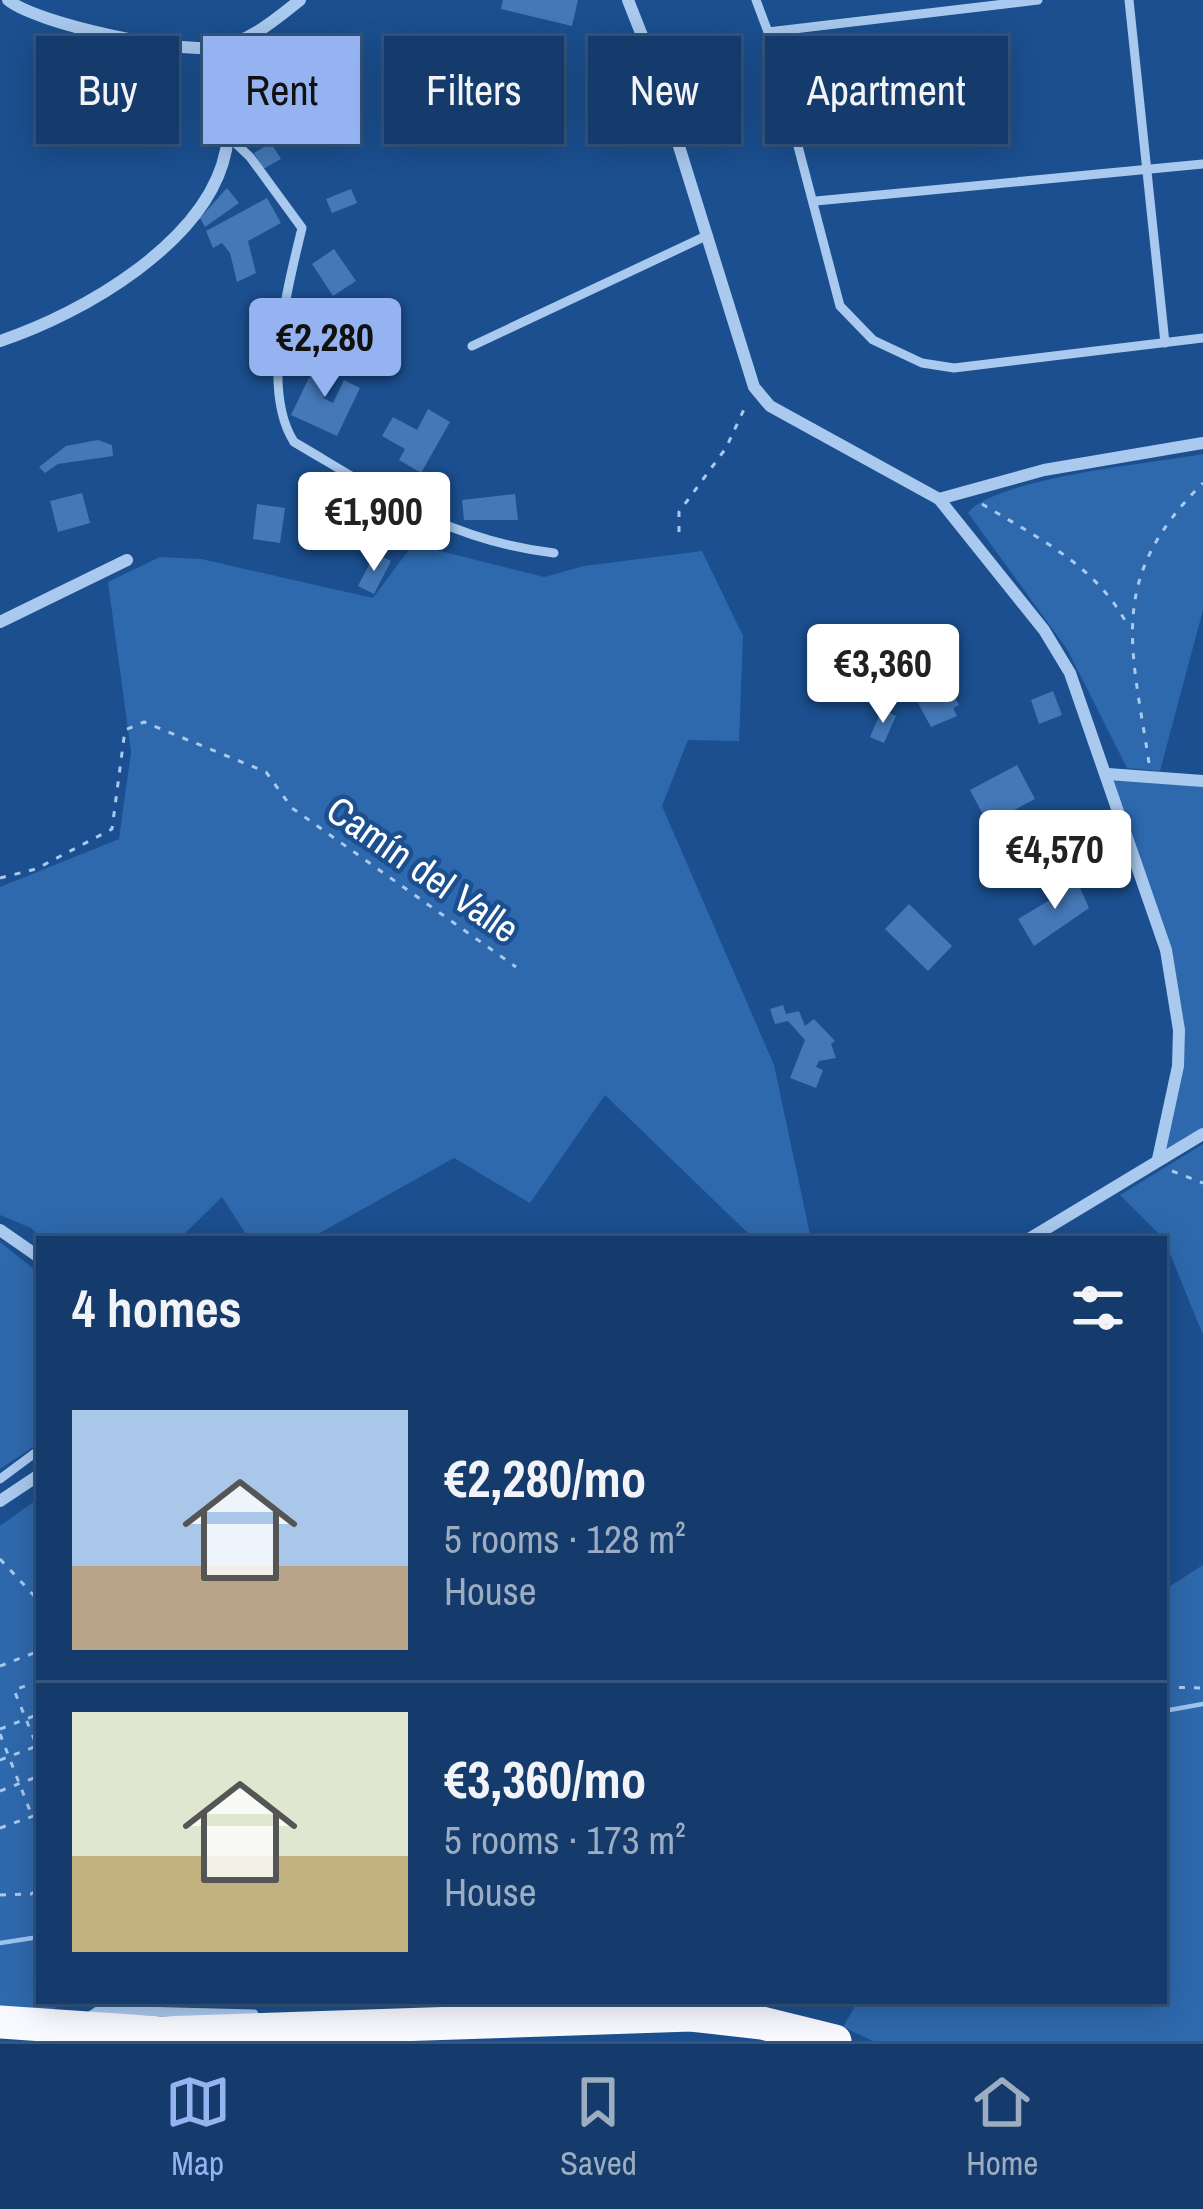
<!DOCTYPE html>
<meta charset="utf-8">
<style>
body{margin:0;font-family:"Archivo Narrow",sans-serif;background:#1d4271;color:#f1f3f6;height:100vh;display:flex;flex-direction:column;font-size:45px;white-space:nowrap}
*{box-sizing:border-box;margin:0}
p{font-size:39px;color:#9dadc1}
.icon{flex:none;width:66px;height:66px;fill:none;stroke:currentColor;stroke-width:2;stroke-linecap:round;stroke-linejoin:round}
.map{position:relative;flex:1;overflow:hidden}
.details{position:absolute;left:36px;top:1236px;width:1131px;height:768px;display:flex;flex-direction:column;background:#143b6b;border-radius:0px;box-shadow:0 6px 30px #0003,0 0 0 3px #33557e}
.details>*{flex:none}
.banner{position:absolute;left:36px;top:36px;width:1131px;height:108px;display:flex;gap:24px}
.price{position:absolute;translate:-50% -102px;padding:0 27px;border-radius:12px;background:#fff;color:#222;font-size:39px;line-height:78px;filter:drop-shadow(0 3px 6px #0008)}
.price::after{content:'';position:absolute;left:50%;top:72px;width:36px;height:27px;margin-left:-18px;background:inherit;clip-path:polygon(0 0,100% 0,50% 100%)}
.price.current{background:#95b2f1;color:#111}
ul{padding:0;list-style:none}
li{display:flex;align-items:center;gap:36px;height:300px;padding:0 36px}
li+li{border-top:3px solid #33557e}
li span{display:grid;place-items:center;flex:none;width:336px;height:240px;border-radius:0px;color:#555}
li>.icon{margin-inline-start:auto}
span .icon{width:144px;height:144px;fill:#fffc;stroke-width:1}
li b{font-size:51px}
h2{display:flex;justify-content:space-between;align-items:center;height:144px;padding:0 36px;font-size:51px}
.tag{padding:0 42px;border-radius:0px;background:#143b6b;box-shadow:0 6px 30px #0003,0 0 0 3px #33557e;font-size:42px;line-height:108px}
.tag.current{background:#95b2f1;color:#111}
.menu{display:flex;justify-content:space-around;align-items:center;height:168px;border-top:3px solid #33557e;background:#143b6b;font-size:33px;color:#9dadc1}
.menu a{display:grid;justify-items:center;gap:6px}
.menu .current{color:#95b2f1}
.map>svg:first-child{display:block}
</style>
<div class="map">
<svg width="1203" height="2041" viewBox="0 0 1203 2041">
<rect width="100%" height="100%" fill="#1b4f8f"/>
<g fill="#2e69ad">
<path d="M1203,454V610L1160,771L1127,768L1067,649L968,513C994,478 1155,463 1203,454Z"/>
<polygon points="413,544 544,577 584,566 702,551 743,636 739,741 688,740 662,806 774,1065 811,1239 754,1239 605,1095 530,1203 454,1158 309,1239 249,1239 222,1197 179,1239 42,1239 31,1228 0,1215 0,887 119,839 131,752 108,582 160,557 201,559 373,598"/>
<polygon points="1108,774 1203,781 1203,1134 1158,1159 1178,1066 1166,950"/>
<polygon points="1203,1144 1203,1335 1164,1239 1120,1195"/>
<polygon points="0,1242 39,1273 39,1443 0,1469"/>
<polygon points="39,1498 39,2001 62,2001 53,2010 0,2007 0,1526"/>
<polygon points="1203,1565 1203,2041 873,2041 843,2027 858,2001 1164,2001 1164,1590"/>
</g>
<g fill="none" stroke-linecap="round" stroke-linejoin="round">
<g stroke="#9cc4f0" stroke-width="4.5">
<polyline points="1164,1711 1203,1704"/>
<polyline points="0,1943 39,1937"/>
</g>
</g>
<g fill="#4478b7">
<polygon points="503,0 578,0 572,26 501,9"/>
<polygon points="307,66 320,86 276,115 260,87"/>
<polygon points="271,143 281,159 263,169 254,153"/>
<polygon points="227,188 239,203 205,227 200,218"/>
<polygon points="351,189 357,203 332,213 326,199"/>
<polygon points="267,198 281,223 248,241 256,273 237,282 230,253 222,243 213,248 206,231"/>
<polygon points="334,249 356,281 333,296 312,264"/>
<polygon points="319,357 338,366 323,398 333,403 344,380 360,388 337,436 291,415"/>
<polygon points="428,409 450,422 421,473 399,460 405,449 382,436 393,417 417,430"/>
<polygon points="98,440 112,445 113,456 58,464 45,473 39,467 66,446"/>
<polygon points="82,493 90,523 58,532 50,501"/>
<polygon points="515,494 518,520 464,520 462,500"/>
<polygon points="257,504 285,508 280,543 253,539"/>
<polygon points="375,553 391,561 374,594 358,586"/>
<polygon points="939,669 959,705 953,708 957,716 931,727 907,683"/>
<polygon points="1053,691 1062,715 1039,724 1031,700"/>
<polygon points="882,709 896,716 884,743 870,737"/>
<polygon points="1017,765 1035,799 988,824 970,790"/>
<polygon points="1075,876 1089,908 1034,946 1018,919 1058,895 1054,888"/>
<polygon points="909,904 952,946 928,971 885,929"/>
<polygon points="783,1005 786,1014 799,1011 805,1026 814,1019 835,1041 831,1044 836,1058 819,1061 816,1067 823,1070 816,1088 790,1078 805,1040 788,1021 775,1024 770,1009"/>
</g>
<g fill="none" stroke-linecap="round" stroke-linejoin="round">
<g stroke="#a9c9ee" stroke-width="3" stroke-dasharray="6 9" stroke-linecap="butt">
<path d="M982,504C1038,538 1097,566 1128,626"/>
<polyline points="679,532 679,512 726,448 746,405"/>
<path d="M1149,763C1131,644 1107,578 1203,483"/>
<polyline points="0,878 36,869 112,829 125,730 144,722 266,772 292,808 516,967"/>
<polyline points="1172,1171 1203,1183"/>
<polyline points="0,1559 39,1601"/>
<polyline points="0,1666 39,1651"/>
<polyline points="39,1681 14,1690 39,1751"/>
<polyline points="1164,1687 1203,1688"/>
<polyline points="0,1729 39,1714"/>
<polyline points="0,1734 32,1816"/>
<polyline points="0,1760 37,1746"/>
<polyline points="0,1791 39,1776"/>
<polyline points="0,1828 39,1814"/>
<polyline points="0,1895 31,1894 39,1889"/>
</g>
<g stroke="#a9c9ee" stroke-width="9">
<polyline points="756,0 768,32"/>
<polyline points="1038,0 768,32 840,306 873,340 922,363 954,368 1203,338"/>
<polyline points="1129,0 1165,343"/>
<path d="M226,134L250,157L302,228C288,286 260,389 294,442C383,494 449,541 554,553"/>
<polyline points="816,201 1203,164"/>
<polyline points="472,346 708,235"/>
<polyline points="0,1479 39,1450"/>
<polyline points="87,2018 99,2010 254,2014"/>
</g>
<g stroke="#a9c9ee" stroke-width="12">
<path d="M8,0C37,24 180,54 218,47C250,42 276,19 300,0"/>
<polyline points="628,0 654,66 754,387 770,406 939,499 1044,630 1070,673 1166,950 1179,1030 1178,1066 1158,1159"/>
<path d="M0,341C82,314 208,242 226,150C232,120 220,79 217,48"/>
<polyline points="939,499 1044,470 1203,443"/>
<polyline points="0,622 127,560"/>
<polyline points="1108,774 1203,781"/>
<polyline points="0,1230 39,1257"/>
<polyline points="1029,1239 1203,1134"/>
<polyline points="0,1501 39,1475"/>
</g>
<polyline stroke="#f8faff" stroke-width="33" points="0,2022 161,2033 691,2015 762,2023 835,2041"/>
</g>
<g text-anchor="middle" stroke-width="9" stroke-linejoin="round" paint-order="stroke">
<g font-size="39" fill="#fff" stroke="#1b4f8f">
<text transform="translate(423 869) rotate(35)" y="14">Camín del Valle</text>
</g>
</g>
</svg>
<b class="price current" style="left:325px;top:400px">€2,280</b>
<b class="price" style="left:374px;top:574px">€1,900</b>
<b class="price" style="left:883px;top:726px">€3,360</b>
<b class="price" style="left:1055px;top:912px">€4,570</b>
<div class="banner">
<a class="tag">Buy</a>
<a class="tag current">Rent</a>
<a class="tag">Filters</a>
<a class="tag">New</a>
<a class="tag">Apartment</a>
</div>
<section class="details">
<h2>4 homes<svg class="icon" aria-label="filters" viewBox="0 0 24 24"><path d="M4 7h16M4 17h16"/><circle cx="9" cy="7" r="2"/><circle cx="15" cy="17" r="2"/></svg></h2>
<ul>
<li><span style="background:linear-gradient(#a9c7e8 65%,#b9a48a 0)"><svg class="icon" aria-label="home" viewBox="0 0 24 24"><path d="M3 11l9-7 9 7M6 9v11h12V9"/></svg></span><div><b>€2,280/mo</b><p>5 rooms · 128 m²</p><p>House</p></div></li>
<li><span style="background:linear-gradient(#dfe7d0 60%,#c2b280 0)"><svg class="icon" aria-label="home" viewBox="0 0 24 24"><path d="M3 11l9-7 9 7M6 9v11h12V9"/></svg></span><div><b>€3,360/mo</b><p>5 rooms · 173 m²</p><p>House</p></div></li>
</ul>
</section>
</div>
<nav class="menu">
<a class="current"><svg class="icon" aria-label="map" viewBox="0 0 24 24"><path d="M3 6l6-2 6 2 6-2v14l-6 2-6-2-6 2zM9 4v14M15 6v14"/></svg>Map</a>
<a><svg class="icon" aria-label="saved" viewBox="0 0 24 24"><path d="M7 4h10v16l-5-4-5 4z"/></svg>Saved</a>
<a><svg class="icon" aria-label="home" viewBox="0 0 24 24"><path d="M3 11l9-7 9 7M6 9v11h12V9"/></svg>Home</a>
</nav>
